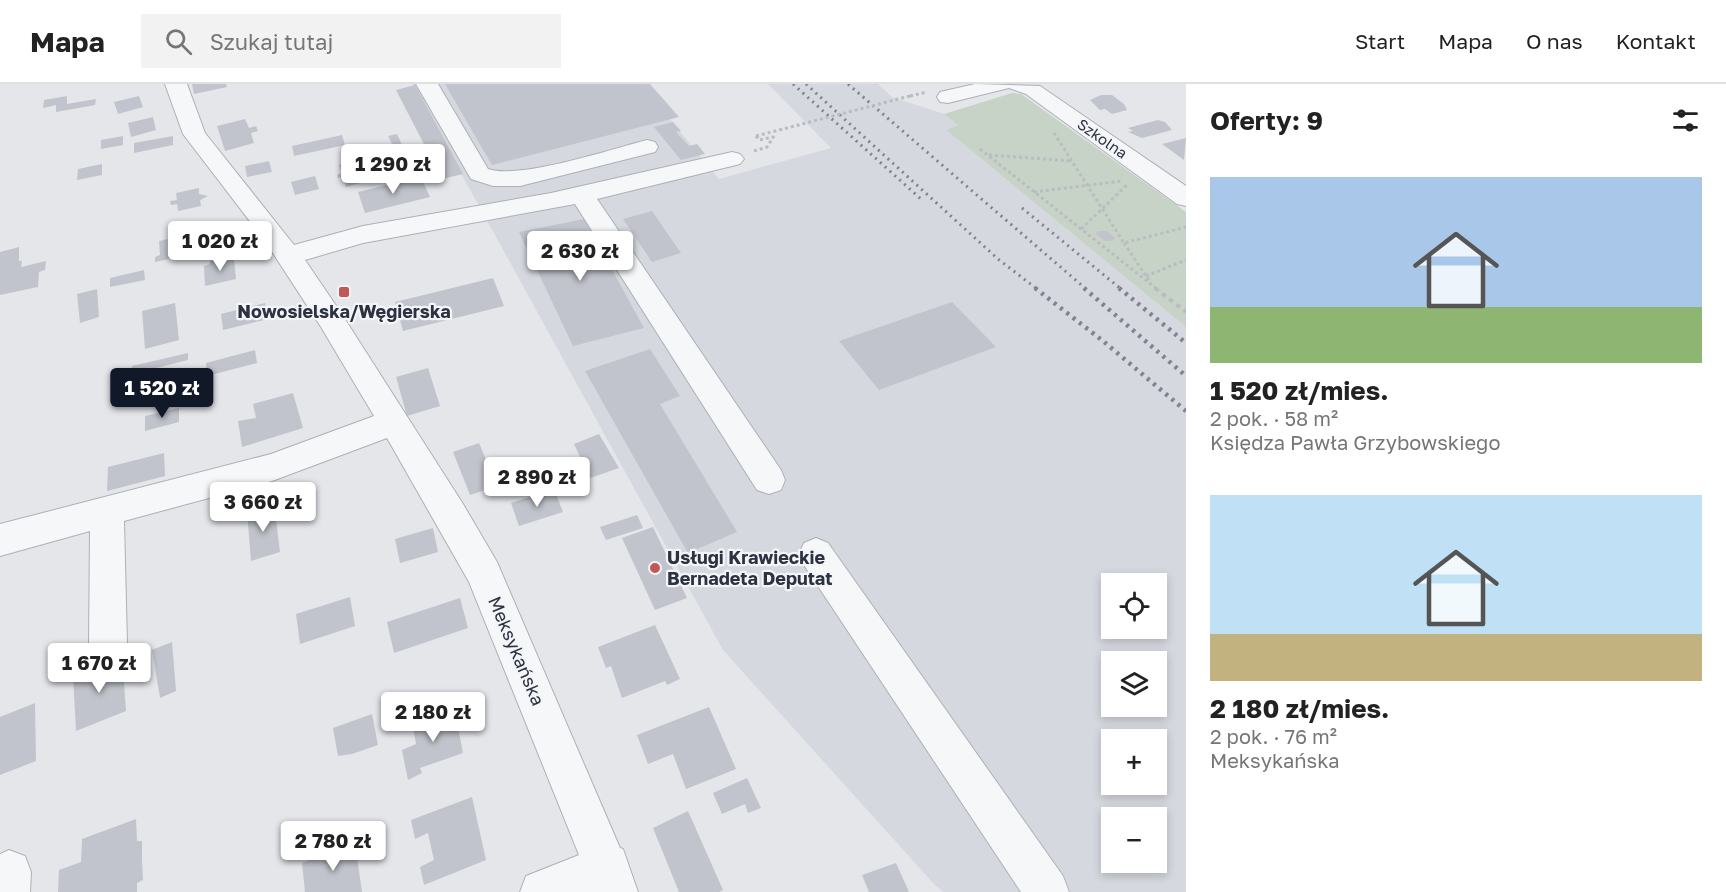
<!DOCTYPE html>
<html lang="pl">
<meta charset="utf-8">
<style>
body{margin:0;font-family:"Golos Text",sans-serif;background:#f2f2f2;color:#222;height:100vh;display:flex;flex-direction:column;font-size:22px;white-space:nowrap}
*{box-sizing:border-box;margin:0}
p{font-size:20px;color:#767676}
.icon{flex:none;width:33px;height:33px;fill:none;stroke:currentColor;stroke-width:2;stroke-linecap:round;stroke-linejoin:round}
.map{position:relative;flex:1;overflow:hidden}
.panel{display:flex;flex-direction:column;background:#fff;width:540px}
.panel>*{flex:none}
.controls{position:absolute;left:1101px;top:489px;display:grid;gap:12px}
.controls a{display:grid;place-items:center;width:66px;height:66px;border-radius:0px;background:#fff;box-shadow:0 3px 9px #0003;font-size:30px}
.price{position:absolute;translate:-50% -51px;padding:0 14px;border-radius:6px;background:#fff;color:#222;font-size:20px;line-height:39px;filter:drop-shadow(0 2px 3px #0008)}
.price::after{content:'';position:absolute;left:50%;top:36px;width:18px;height:14px;margin-left:-9px;background:inherit;clip-path:polygon(0 0,100% 0,50% 100%)}
.price.active{background:#111827;color:#fff}
ul{padding:0;list-style:none}
li{display:grid;align-content:center;gap:12px;height:318px;padding:0 24px}
li span{display:grid;place-items:center;height:186px;border-radius:0px;color:#555}
li>.icon{margin-inline-start:auto}
span .icon{width:108px;height:108px;fill:#fffc;stroke-width:1}
li b{font-size:26px}
h2{display:flex;justify-content:space-between;align-items:center;height:72px;padding:0 24px;font-size:26px}
header{display:flex;align-items:center;gap:36px;box-sizing:border-box;height:84px;padding:0 30px;background:#fff;border-bottom:2px solid #e0e0e0}
header strong{font-size:28px}
nav{display:flex;gap:33px;margin-inline-start:auto;font-size:21px}
.search{width:420px;height:54px;background:#f2f2f2;display:flex;align-items:center;gap:15px;box-sizing:border-box;padding:0 21px;border-radius:0px;color:#767676;font-size:22px}
main{display:flex;flex:1;min-height:0}
.map>svg:first-child{display:block}
</style>
<header>
<strong>Mapa</strong>
<div class="search"><svg class="icon" aria-label="search" viewBox="0 0 24 24"><circle cx="10" cy="10" r="6"/><path d="M15 15l6 6"/></svg>Szukaj tutaj</div>
<nav><a>Start</a><a>Mapa</a><a>O nas</a><a>Kontakt</a></nav>
</header>
<main>
<div class="map">
<svg width="1186" height="808" viewBox="0 0 1186 808">
<rect width="100%" height="100%" fill="#e4e6ea"/>
<path fill="#d6d8df" fill-rule="evenodd" d="M412,0H641L719,95L831,64L768,0H878L892,13L944,30L958,41L946,46L1186,243V808H943L934,800L723,566ZM1112,500H1156V544H1112ZM1112,578H1156V622H1112ZM1112,656H1156V700H1112ZM1112,734H1156V778H1112Z"/>
<polygon fill="#c7d3c6" points="1012,9 1021,10 1186,128 1186,243 946,46 958,41 944,30"/>
<g fill="#c2c4cd">
<polygon points="192,0 226,0 227,3 194,10"/>
<polygon points="445,0 650,0 679,33 492,81"/>
<polygon points="415,1 463,90 442,95 396,6"/>
<polygon points="1101,11 1112,11 1124,20 1127,26 1112,30 1105,25 1100,26 1090,16"/>
<polygon points="67,12 67,20 96,15 95,21 56,28 56,21 43,24 44,16"/>
<polygon points="139,12 143,23 118,30 114,18"/>
<polygon points="153,33 156,46 131,53 128,39"/>
<polygon points="245,35 249,44 256,42 258,47 251,49 254,59 225,67 217,42"/>
<polygon points="1158,36 1165,38 1172,46 1142,54 1128,48 1133,47 1128,44"/>
<polygon points="673,38 681,47 676,48 689,62 697,60 705,70 681,76 654,43"/>
<polygon points="397,50 404,65 390,68 387,61 392,60 388,52"/>
<polygon points="342,51 345,61 294,72 292,62"/>
<polygon points="123,52 123,61 101,65 101,56"/>
<polygon points="173,52 173,61 134,69 134,59"/>
<polygon points="1186,54 1184,76 1162,60"/>
<polygon points="360,76 363,84 367,83 369,86 364,88 367,97 346,103 343,93 338,94 337,91 342,89 339,81"/>
<polygon points="269,77 272,88 247,93 245,82"/>
<polygon points="102,80 102,91 77,96 78,85"/>
<polygon points="315,92 319,105 295,111 291,98"/>
<polygon points="421,93 430,113 365,129 358,108"/>
<polygon points="199,104 199,110 208,112 200,116 201,122 178,127 177,120 171,121 170,117 177,116 176,109"/>
<polygon points="652,127 681,169 652,178 623,135"/>
<polygon points="584,135 644,244 573,262 519,148"/>
<polygon points="1098,147 1106,147 1115,154 1113,157 1105,157 1096,150"/>
<polygon points="191,150 191,152 199,151 200,156 195,157 195,165 173,170 174,174 155,178 155,173 160,171 159,157"/>
<polygon points="19,163 19,177 22,177 21,183 46,177 45,186 39,188 38,203 0,211 0,168"/>
<polygon points="221,175 221,178 234,175 236,195 205,202 204,182 210,180 210,177"/>
<polygon points="144,186 145,196 110,203 110,194"/>
<polygon points="493,194 504,222 403,247 395,218"/>
<polygon points="97,205 99,233 80,239 77,210"/>
<polygon points="952,218 996,263 879,306 839,257"/>
<polygon points="175,219 179,256 145,265 142,227"/>
<polygon points="265,219 268,235 223,246 221,230"/>
<polygon points="650,265 680,312 660,320 737,448 688,469 585,287"/>
<polygon points="255,266 257,279 207,292 206,279"/>
<polygon points="188,269 188,276 132,290 132,282"/>
<polygon points="428,284 440,322 407,332 396,293"/>
<polygon points="293,309 303,344 242,363 238,337 256,334 253,320"/>
<polygon points="179,324 179,338 145,347 145,332"/>
<polygon points="599,350 619,384 590,394 574,360"/>
<polygon points="479,359 497,402 470,411 453,368"/>
<polygon points="164,369 165,392 107,407 108,383"/>
<polygon points="554,405 563,428 519,442 511,419"/>
<polygon points="274,420 280,468 251,477 247,428"/>
<polygon points="637,431 643,444 606,456 600,443"/>
<polygon points="653,443 687,514 655,526 622,454"/>
<polygon points="433,444 438,468 400,479 395,455"/>
<polygon points="350,513 355,542 300,560 296,530"/>
<polygon points="460,514 468,544 394,569 387,538"/>
<polygon points="655,541 680,595 667,601 665,597 622,614 611,582 606,584 598,563"/>
<polygon points="172,558 176,607 160,614 152,566"/>
<polygon points="122,573 126,627 76,647 73,592"/>
<polygon points="35,619 36,677 0,691 0,633"/>
<polygon points="709,623 736,685 686,705 673,670 648,680 637,651"/>
<polygon points="447,624 449,631 455,628 463,669 420,684 422,689 408,696 402,666 416,660 413,643 437,635 436,628"/>
<polygon points="372,630 378,661 352,670 338,672 333,644"/>
<polygon points="747,694 761,724 748,729 745,720 722,730 713,709"/>
<polygon points="472,713 486,776 424,801 420,783 434,776 431,763 428,749 415,755 411,736"/>
<polygon points="688,727 723,806 719,808 679,808 653,744"/>
<polygon points="136,735 137,757 142,757 142,776 143,796 137,799 137,808 58,808 59,786 81,778 82,755"/>
<polygon points="355,759 362,808 305,808 302,779"/>
<polygon points="896,779 909,808 869,808 862,791"/>
</g>
<g fill="none" stroke-linecap="round" stroke-linejoin="round">
<g stroke="#adb0b7" stroke-width="2">
<g id="minor">
<polygon points="165,0 187,0 205,49 294,161 363,142 551,109 732,68 740,70 744,75 740,80 597,115 781,386 785,396 781,406 769,410 757,406 575,120 363,159 305,176 341,229 463,420 497,478 620,764 623,765 638,808 520,808 526,792 579,771 469,498 387,354 272,397 124,437 127,560 121,573 108,579 95,573 89,560 90,447 0,472 0,440 271,370 374,332 321,243 265,157 183,50"/>
<path d="M416,0H438L488,85C518,96 612,65 647,56L655,58L658,63L655,68L520,102H493L471,95Z"/>
<polygon points="975,0 1040,2 1186,102 1186,122 1177,120 1026,10 1009,4 948,19 940,18 937,13 940,8"/>
<polygon points="816,454 828,459 1063,792 1069,808 1021,808 804,481 799,470 804,459"/>
<polygon points="9,766 25,772 31,788 30,808 0,808 0,770"/>
</g>
</g>
<g stroke="#babcc2" stroke-width="3" stroke-dasharray="3 3" stroke-linecap="butt">
<polyline points="910,12 927,8"/>
<polyline points="1054,49 1124,159 1186,143"/>
<polyline points="756,52 759,56 773,53"/>
<polyline points="980,65 1157,205"/>
<polyline points="754,67 767,63 774,52"/>
<polyline points="989,71 1071,77"/>
<polyline points="1034,108 1122,97"/>
<polyline points="1081,145 1128,100"/>
<polyline points="1124,159 1150,198"/>
<polyline points="1146,192 1186,176"/>
</g>
<polyline stroke="#babcc2" stroke-width="4" stroke-dasharray="4.5 4.5" stroke-linecap="butt" points="1155,204 1186,228"/>
<use href="#minor" fill="#f6f7f9" fill-rule="evenodd"/>
<g stroke="#7f8492" stroke-width="3" stroke-dasharray="2 4.5" stroke-linecap="butt">
<polyline points="793,0 922,116"/>
<polyline points="806,0 998,175 1037,205"/>
<polyline points="848,0 1086,205"/>
<polyline points="1022,124 1121,205"/>
</g>
<g stroke="#7f8492" stroke-width="4.5" stroke-dasharray="3 5" stroke-linecap="butt">
<polyline points="1035,204 1103,257 1186,327"/>
<polyline points="1084,204 1186,292"/>
<polyline points="1119,204 1186,259"/>
</g>
<polyline stroke="#babcc2" stroke-width="3" stroke-dasharray="3 3" stroke-linecap="butt" points="756,52 910,12"/>
</g>
<g fill="#c15759" stroke="#f3f5f8" stroke-width="2">
<rect x="338" y="202" width="12" height="12" rx="3"/>
<circle cx="655" cy="484" r="6"/>
</g>
<g text-anchor="middle" stroke-width="4.5" stroke-linejoin="round" paint-order="stroke">
<g font-size="15" fill="#2d3241" stroke="#f3f5f8">
<text transform="translate(1102 55) rotate(35)" y="5">Szkolna</text>
</g>
<g font-size="18" font-weight="bold" fill="#2d3241" stroke="#f3f5f8">
<text x="344" y="234">Nowosielska/Węgierska</text>
<text x="667" y="480" text-anchor="start">Usługi Krawieckie<tspan x="667" dy="21">Bernadeta Deputat</tspan></text>
</g>
<g font-size="18" fill="#2d3241" stroke="#f3f5f8">
<text transform="translate(516 567) rotate(67)" y="6">Meksykańska</text>
</g>
</g>
</svg>
<div class="controls">
<a><svg class="icon" aria-label="locate" viewBox="0 0 24 24"><circle cx="12" cy="12" r="6"/><path d="M12 2v4M12 18v4M2 12h4M18 12h4"/></svg></a>
<a><svg class="icon" aria-label="layers" viewBox="0 0 24 24"><path d="M12 4l9 5-9 5-9-5zM3 14l9 5 9-5"/></svg></a>
<a>+</a>
<a>−</a>
</div>
<b class="price" style="left:393px;top:111px">1 290 zł</b>
<b class="price" style="left:220px;top:188px">1 020 zł</b>
<b class="price" style="left:580px;top:198px">2 630 zł</b>
<b class="price active" style="left:162px;top:335px">1 520 zł</b>
<b class="price" style="left:537px;top:424px">2 890 zł</b>
<b class="price" style="left:263px;top:449px">3 660 zł</b>
<b class="price" style="left:99px;top:610px">1 670 zł</b>
<b class="price" style="left:433px;top:659px">2 180 zł</b>
<b class="price" style="left:333px;top:788px">2 780 zł</b>
</div>
<section class="panel">
<h2>Oferty: 9<svg class="icon" aria-label="filters" viewBox="0 0 24 24"><path d="M4 7h16M4 17h16"/><circle cx="9" cy="7" r="2"/><circle cx="15" cy="17" r="2"/></svg></h2>
<ul>
<li><span style="background:linear-gradient(#a9c7e8 70%,#8fb573 0)"><svg class="icon" aria-label="home" viewBox="0 0 24 24"><path d="M3 11l9-7 9 7M6 9v11h12V9"/></svg></span><div><b>1 520 zł/mies.</b><p>2 pok. · 58 m²</p><p>Księdza Pawła Grzybowskiego</p></div></li>
<li><span style="background:linear-gradient(#bfe0f5 75%,#c2b280 0)"><svg class="icon" aria-label="home" viewBox="0 0 24 24"><path d="M3 11l9-7 9 7M6 9v11h12V9"/></svg></span><div><b>2 180 zł/mies.</b><p>2 pok. · 76 m²</p><p>Meksykańska</p></div></li>
</ul>
</section>
</main>
